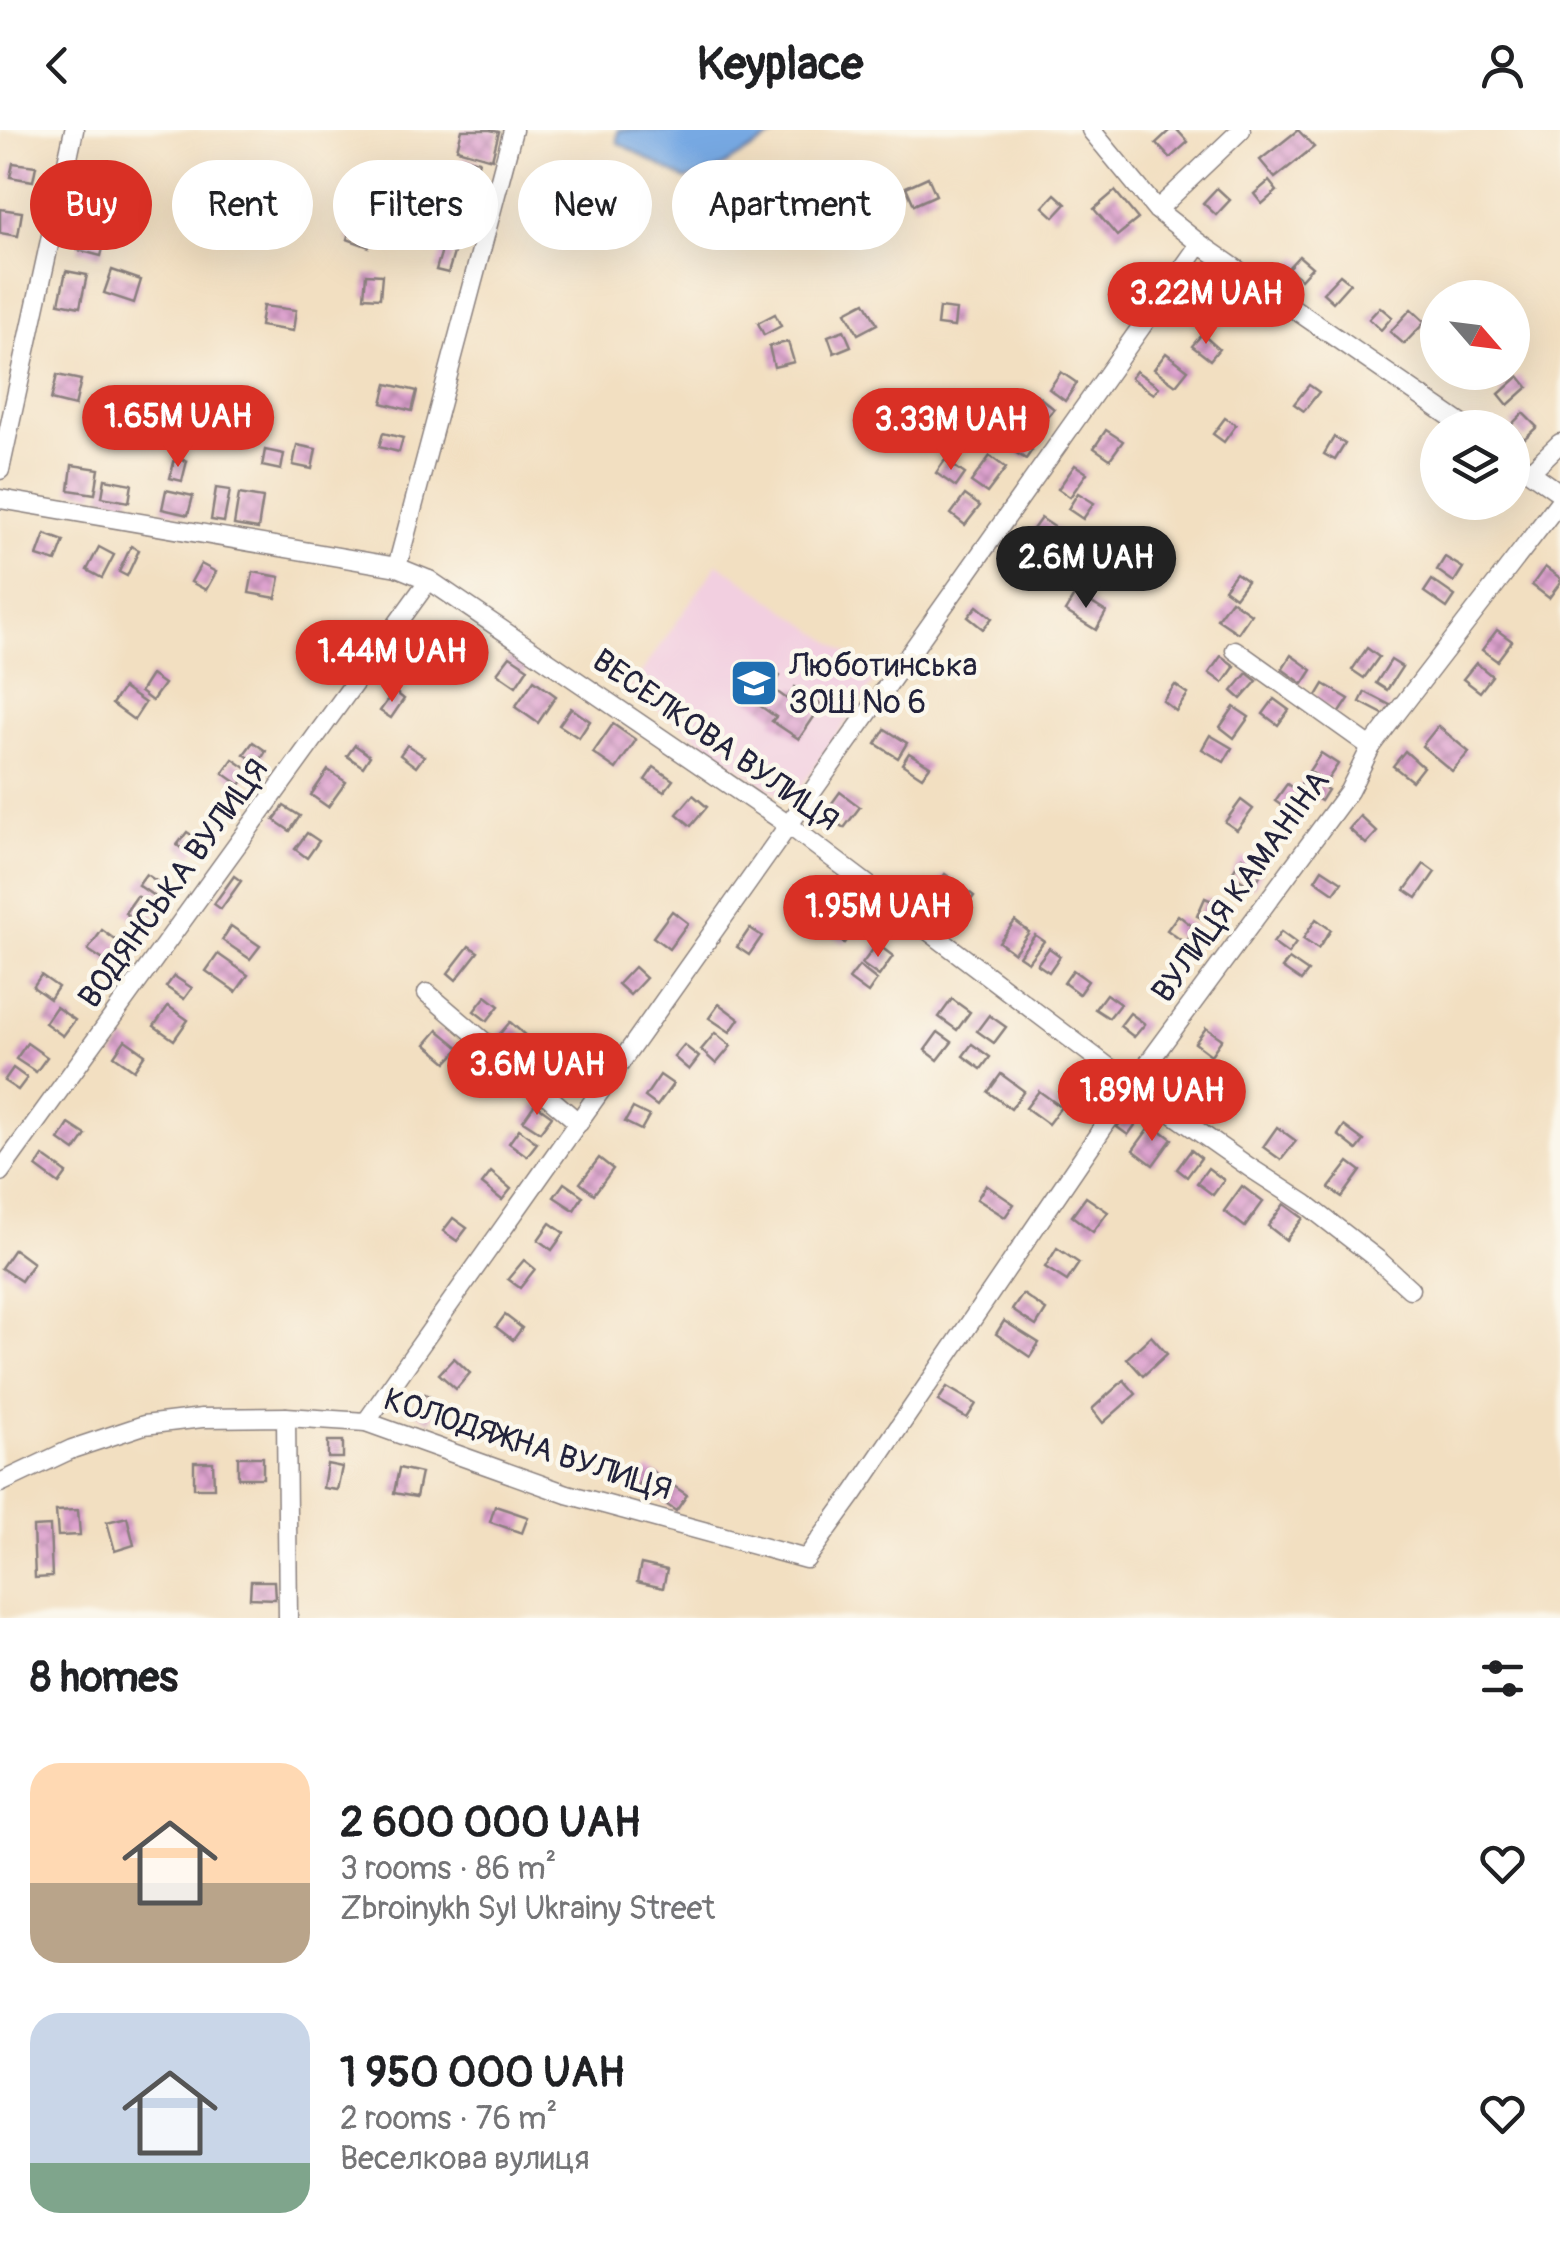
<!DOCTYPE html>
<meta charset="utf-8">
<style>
body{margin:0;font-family:Pangolin,sans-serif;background:#f6f6f6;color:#202124;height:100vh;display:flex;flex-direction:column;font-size:38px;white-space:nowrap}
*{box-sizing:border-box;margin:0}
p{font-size:32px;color:#757577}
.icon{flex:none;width:55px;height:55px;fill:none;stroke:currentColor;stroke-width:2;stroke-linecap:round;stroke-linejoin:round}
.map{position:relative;height:1488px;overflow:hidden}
.details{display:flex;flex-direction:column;background:#fff;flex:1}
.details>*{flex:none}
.hud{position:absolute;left:30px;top:30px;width:1000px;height:90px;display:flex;gap:20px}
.needle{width:65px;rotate:118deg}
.buttons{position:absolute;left:1420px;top:150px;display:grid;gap:20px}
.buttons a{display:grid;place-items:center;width:110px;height:110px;border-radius:50%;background:#fff;box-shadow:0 10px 40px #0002;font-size:50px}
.price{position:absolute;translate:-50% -85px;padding:0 22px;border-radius:35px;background:#d93025;color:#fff;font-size:32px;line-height:65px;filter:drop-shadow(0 2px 5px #0008)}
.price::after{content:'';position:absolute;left:50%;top:60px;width:30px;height:22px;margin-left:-15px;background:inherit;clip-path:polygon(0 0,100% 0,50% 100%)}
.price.active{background:#222;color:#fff}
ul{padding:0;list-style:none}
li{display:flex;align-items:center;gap:30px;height:250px;padding:0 30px}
li span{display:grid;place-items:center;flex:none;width:280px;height:200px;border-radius:30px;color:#555}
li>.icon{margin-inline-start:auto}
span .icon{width:120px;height:120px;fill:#fffc;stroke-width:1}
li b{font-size:42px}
h2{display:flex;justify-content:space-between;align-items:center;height:120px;padding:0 30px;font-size:42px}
.pill{padding:0 35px;border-radius:45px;background:#fff;box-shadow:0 10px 40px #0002;font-size:35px;line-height:90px}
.pill.active{background:#d93025;color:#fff}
header{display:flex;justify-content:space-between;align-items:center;height:130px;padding:0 30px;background:#fff;font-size:45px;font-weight:700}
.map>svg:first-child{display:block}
</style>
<header><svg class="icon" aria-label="back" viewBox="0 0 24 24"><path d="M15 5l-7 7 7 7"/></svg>Keyplace<svg class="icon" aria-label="person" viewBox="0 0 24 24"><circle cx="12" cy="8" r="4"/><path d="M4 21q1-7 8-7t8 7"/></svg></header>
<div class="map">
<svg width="1560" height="1488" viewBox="0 0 1560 1488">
<defs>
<pattern id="building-cross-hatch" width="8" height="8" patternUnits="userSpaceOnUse" patternTransform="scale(2.5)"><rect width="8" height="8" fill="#dea3cf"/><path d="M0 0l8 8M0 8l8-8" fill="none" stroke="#b484a9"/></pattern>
</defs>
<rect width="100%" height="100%" fill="#fbf7ec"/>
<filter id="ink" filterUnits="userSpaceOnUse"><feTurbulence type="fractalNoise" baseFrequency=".01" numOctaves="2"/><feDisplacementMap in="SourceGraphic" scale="20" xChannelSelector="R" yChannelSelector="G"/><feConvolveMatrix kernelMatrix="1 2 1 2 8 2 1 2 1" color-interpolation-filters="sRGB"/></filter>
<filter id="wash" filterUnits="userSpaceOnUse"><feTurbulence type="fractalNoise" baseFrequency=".0048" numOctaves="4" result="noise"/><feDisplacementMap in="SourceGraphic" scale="40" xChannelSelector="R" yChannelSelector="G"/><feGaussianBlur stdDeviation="2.25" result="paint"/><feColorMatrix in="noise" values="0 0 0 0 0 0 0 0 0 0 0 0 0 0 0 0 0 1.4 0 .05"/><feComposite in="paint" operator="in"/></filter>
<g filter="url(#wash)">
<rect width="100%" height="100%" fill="#f2dfc1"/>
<polygon fill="#f2cfe0" points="718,433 879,545 790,673 629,560"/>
<polygon fill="#77a9e3" stroke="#4c668f" stroke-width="2.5" points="618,0 784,0 716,40 686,50 617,12"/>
<g id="blocks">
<g fill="url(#building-cross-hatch)">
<polygon points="462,0 490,0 499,2 492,29 457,19"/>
<polygon points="1170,0 1177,0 1188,12 1170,28 1156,13"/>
<polygon points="1298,0 1314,17 1275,48 1260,30"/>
<polygon points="463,27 479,31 472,56 456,51"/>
<polygon points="13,33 36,36 33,51 10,47"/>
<polygon points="928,47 936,65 914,75 906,57"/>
<polygon points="1269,51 1277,61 1262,74 1254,64"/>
<polygon points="1217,58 1230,70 1216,85 1203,73"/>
<polygon points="1115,61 1138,89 1117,106 1094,79"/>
<polygon points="1055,64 1066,74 1054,87 1043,77"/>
<polygon points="83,75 98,79 93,98 77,94"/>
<polygon points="0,79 22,82 18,106 0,103"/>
<polygon points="354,88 376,97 369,117 347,109"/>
<polygon points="82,106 105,111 101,126 78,120"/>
<polygon points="442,120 454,123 448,143 436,140"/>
<polygon points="1299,126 1312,137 1301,149 1288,138"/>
<polygon points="112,140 141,150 134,173 104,163"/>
<polygon points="66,141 87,145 80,177 59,173"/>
<polygon points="366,144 382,145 380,168 364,167"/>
<polygon points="1340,145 1350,153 1333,172 1323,163"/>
<polygon points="865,172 877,194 858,204 846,182"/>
<polygon points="263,176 296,180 293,201 260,196"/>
<polygon points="1380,177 1392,187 1381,200 1369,189"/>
<polygon points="939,178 956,180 954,197 937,195"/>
<polygon points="1411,179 1425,192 1404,214 1390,202"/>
<polygon points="775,184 781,196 764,205 758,193"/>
<polygon points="844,200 851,216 834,223 828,206"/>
<polygon points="1202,204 1219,219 1210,230 1192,216"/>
<polygon points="788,212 794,232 774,237 769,216"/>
<polygon points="1166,223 1188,240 1176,255 1154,239"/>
<polygon points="1136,241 1159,257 1154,264 1131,248"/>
<polygon points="1061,242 1077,253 1065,271 1049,259"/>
<polygon points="57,245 81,250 75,276 51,270"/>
<polygon points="1519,246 1528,257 1508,275 1499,264"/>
<polygon points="387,254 417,261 412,281 382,273"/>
<polygon points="1309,255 1319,262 1304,281 1294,274"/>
<polygon points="1037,265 1054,279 1028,310 1012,296"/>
<polygon points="1523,283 1537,297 1524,309 1511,295"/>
<polygon points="1225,288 1236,295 1224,312 1213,304"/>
<polygon points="1106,300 1123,311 1110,329 1094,318"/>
<polygon points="383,303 403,308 399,322 379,317"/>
<polygon points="1012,306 1032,320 1026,329 1005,316"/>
<polygon points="1334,307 1345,314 1335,330 1324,324"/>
<polygon points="297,315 316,319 312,339 293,335"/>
<polygon points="265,320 284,324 281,340 262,336"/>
<polygon points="990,326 1006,338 987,363 971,352"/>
<polygon points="175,328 187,331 182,351 170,348"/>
<polygon points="945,330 965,344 956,357 936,343"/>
<polygon points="72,335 99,339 95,364 69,360"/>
<polygon points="1075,335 1087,343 1070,367 1058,359"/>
<polygon points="105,349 132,354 129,372 102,367"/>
<polygon points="216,358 230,360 224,392 211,390"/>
<polygon points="166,360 193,366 188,385 162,379"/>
<polygon points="1078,363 1094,373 1083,389 1068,379"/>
<polygon points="239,364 263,368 258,399 234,395"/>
<polygon points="965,365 980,376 965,395 951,384"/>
<polygon points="1041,388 1059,400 1049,414 1031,402"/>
<polygon points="45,404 64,411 56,432 37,426"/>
<polygon points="131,416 139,420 127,446 119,442"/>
<polygon points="99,417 114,425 102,448 87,440"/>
<polygon points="1445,427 1463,438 1454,452 1437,440"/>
<polygon points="201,434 216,442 206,460 191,452"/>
<polygon points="1545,437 1560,448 1560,453 1549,468 1532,455"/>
<polygon points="253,442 280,447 276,468 249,463"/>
<polygon points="1236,443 1247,451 1235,467 1224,459"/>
<polygon points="1432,450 1455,466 1447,478 1424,462"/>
<polygon points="1076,463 1106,482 1096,500 1065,481"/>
<polygon points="1231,470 1251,484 1238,503 1217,489"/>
<polygon points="977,476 992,488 983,499 968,487"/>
<polygon points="1497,500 1512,511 1497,531 1482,520"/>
<polygon points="454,506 470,518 457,536 441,525"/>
<polygon points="1367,518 1379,527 1364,548 1352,540"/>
<polygon points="1291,525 1312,540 1303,554 1282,539"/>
<polygon points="510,526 528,538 516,556 497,543"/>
<polygon points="1221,526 1235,536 1223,553 1209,543"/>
<polygon points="1391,530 1402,537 1387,560 1376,553"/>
<polygon points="1476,533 1492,546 1480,562 1463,549"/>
<polygon points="766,537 780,546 772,558 787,569 795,557 822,575 799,609 772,591 776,587 746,566"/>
<polygon points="1247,543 1257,551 1241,569 1232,561"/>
<polygon points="151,545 164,554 152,571 140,562"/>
<polygon points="534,550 556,566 538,593 515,577"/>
<polygon points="1324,554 1349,569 1339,584 1315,569"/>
<polygon points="1175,555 1188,564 1176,581 1163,571"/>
<polygon points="123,558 145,573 134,590 112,574"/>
<polygon points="394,561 404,569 391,588 380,581"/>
<polygon points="1365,562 1390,575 1385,585 1360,572"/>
<polygon points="1274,569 1289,580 1278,595 1263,584"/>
<polygon points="1234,577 1249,587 1234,608 1220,597"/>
<polygon points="571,578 590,591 579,608 559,595"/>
<polygon points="613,594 636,610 616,639 593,623"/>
<polygon points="1438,596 1469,622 1452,641 1422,616"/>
<polygon points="885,599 907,613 898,628 876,614"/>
<polygon points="1210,605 1232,618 1224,632 1202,619"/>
<polygon points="253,612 266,621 258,634 244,624"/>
<polygon points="355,615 370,626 363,637 347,626"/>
<polygon points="407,615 424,626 416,637 400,625"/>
<polygon points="1405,621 1423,637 1412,651 1393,636"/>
<polygon points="909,623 930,636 922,647 902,634"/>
<polygon points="1321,623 1338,634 1326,652 1309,641"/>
<polygon points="233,629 250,641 240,655 223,643"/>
<polygon points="654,637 673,650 664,662 645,650"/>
<polygon points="328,640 346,652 328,677 311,665"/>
<polygon points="1306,647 1328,660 1321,671 1299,657"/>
<polygon points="1287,654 1308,669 1296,686 1275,671"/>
<polygon points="840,662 860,677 844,698 824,684"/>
<polygon points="693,665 707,677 691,696 677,684"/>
<polygon points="1241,670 1253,679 1237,700 1225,692"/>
<polygon points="284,676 300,686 290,701 274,690"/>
<polygon points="1360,686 1377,702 1366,714 1349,699"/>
<polygon points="187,702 202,712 192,726 177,715"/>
<polygon points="307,703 319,711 307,728 295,719"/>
<polygon points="1242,727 1263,740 1253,758 1231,744"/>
<polygon points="1424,734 1435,742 1417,768 1405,760"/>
<polygon points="1322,739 1342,752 1334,763 1315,750"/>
<polygon points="146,744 165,757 157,768 138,755"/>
<polygon points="945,744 974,766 959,786 930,764"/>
<polygon points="234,746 241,751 221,779 214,774"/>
<polygon points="137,766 158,780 145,797 125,783"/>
<polygon points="1205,768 1226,777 1217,796 1197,786"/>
<polygon points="672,781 688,793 669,819 653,807"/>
<polygon points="843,783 858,794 844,813 829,802"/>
<polygon points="1178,785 1196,799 1185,813 1167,800"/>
<polygon points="1316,789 1331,800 1318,819 1303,809"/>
<polygon points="1015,791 1029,802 1014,823 999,812"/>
<polygon points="231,796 260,816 250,829 222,810"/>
<polygon points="750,798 762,806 749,825 737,817"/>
<polygon points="102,800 121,814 108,833 88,820"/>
<polygon points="1281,802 1296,813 1288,824 1273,813"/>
<polygon points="1035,805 1044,811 1028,832 1019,826"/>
<polygon points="877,814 893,826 879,846 862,834"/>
<polygon points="469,816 478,822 456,850 448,843"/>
<polygon points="1049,818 1060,826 1049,842 1037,834"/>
<polygon points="218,824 248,845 236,862 206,841"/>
<polygon points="1289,829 1308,842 1301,851 1282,838"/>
<polygon points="859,836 877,850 868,863 849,849"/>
<polygon points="634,837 646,848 630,865 618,854"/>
<polygon points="1073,840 1088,851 1079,864 1064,853"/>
<polygon points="41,845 58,857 50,869 33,857"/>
<polygon points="174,846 192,858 184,869 166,857"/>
<polygon points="1106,864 1120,874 1109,888 1095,879"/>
<polygon points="486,866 499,876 487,891 474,881"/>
<polygon points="952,869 970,882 957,900 939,887"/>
<polygon points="719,874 739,889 730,902 709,888"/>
<polygon points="168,876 188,890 174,910 154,896"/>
<polygon points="56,877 75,890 63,906 45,893"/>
<polygon points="1130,883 1145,894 1134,907 1120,896"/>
<polygon points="989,885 1006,897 994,913 977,901"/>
<polygon points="510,892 527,907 516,921 498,906"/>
<polygon points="1206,898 1222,909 1211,925 1195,913"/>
<polygon points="438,900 460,918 447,932 426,914"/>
<polygon points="938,902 952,912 938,930 925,920"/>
<polygon points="715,903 731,916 716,934 701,920"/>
<polygon points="125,910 145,924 134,940 114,926"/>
<polygon points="27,913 47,927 36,942 16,929"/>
<polygon points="972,914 990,927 981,939 963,926"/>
<polygon points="684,915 699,927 689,940 674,927"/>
<polygon points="564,924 579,935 570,946 556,935"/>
<polygon points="13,938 27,948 18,960 4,951"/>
<polygon points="1207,941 1222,952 1201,981 1186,970"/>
<polygon points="1001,944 1024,961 1011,979 988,962"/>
<polygon points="660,945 673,954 657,976 645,967"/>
<polygon points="1039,961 1061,977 1048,994 1026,978"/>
<polygon points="535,974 552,986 540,1002 523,991"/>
<polygon points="1133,977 1143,984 1128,1005 1117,997"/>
<polygon points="633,978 649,986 641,1000 625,992"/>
<polygon points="69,994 86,1005 75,1021 59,1010"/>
<polygon points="1152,994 1172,1009 1153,1035 1133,1020"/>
<polygon points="1344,996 1364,1011 1357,1020 1338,1005"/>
<polygon points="1277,997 1296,1011 1281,1030 1263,1017"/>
<polygon points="519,999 537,1013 527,1026 509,1013"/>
<polygon points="1191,1020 1201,1028 1187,1047 1177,1039"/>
<polygon points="43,1026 67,1043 59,1054 36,1037"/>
<polygon points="599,1028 613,1039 594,1064 580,1053"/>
<polygon points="1349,1032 1361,1041 1342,1067 1329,1058"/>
<polygon points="1208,1038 1224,1050 1213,1065 1197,1053"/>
<polygon points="491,1042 511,1059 502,1070 482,1054"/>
<polygon points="564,1053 583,1066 574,1080 554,1067"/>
<polygon points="986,1055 1014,1074 1005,1087 977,1069"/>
<polygon points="1242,1056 1263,1072 1245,1097 1224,1081"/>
<polygon points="1086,1067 1108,1082 1093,1102 1072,1086"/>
<polygon points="1284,1074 1303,1088 1286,1110 1268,1096"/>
<polygon points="453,1088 467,1098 457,1111 443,1101"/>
<polygon points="550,1093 564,1103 552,1120 538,1110"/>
<polygon points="1057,1118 1079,1133 1067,1151 1045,1137"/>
<polygon points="14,1119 33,1133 21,1151 1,1138"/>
<polygon points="524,1130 535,1139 520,1158 508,1149"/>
<polygon points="1023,1164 1046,1180 1036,1196 1012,1180"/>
<polygon points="505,1185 522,1198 513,1210 496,1197"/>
<polygon points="1004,1191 1039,1213 1030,1227 996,1204"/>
<polygon points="1151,1206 1167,1224 1143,1246 1127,1228"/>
<polygon points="454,1228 470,1243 456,1259 439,1244"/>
<polygon points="1124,1250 1136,1264 1103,1293 1092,1279"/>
<polygon points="947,1257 976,1274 967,1288 938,1271"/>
<polygon points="425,1264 440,1273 430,1291 414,1281"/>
<rect x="328" y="1311" width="15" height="17"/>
<rect x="238" y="1327" width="25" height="21"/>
<polygon points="194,1332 213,1332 214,1358 194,1358"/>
<polygon points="327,1334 342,1337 337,1360 323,1358"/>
<polygon points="399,1338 421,1343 416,1367 394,1363"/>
<polygon points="649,1339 687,1365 676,1381 638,1355"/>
<polygon points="495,1376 528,1387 522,1403 490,1392"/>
<polygon points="78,1380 80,1405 58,1406 56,1381"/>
<polygon points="127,1387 134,1415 115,1421 107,1392"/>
<polygon points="50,1396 52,1447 35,1448 33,1397"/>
<polygon points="641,1434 667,1440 663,1458 637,1452"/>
<polygon points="251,1451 274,1451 275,1469 250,1468"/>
</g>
</g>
</g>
<g filter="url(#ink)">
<use href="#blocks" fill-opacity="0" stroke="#8a807e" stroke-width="2.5"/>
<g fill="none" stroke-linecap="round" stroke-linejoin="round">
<g stroke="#8a807e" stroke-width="21">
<g id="minor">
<polyline points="1091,0 1157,80 1200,114 1467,298"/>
<polyline points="1157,80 1241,0"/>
<polyline points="1512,329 1560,363"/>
<polyline points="0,340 74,0"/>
<polyline points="1531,341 1560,313"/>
<polyline points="0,369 397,437 429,450 790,696 1132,955 1249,1037 1306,1074 1377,1129 1410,1159"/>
<polyline points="397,437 513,0"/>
<polyline points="1235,520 1371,617"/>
<polyline points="427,863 579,993"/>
<polyline points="0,1042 429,450"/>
<polyline points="286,1287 288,1488"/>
<polyline points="366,1292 1200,114"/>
<polyline points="0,1353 72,1319 144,1295 202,1288 286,1287 366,1292 567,1364 806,1429 854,1363 1132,955 1349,661 1371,617 1386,597 1560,371"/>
</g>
</g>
<use href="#minor" stroke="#fff" stroke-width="18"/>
</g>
</g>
<defs>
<g id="school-square" transform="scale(2.5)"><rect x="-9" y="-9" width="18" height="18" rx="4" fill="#1f6fb2" stroke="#fbf7ec"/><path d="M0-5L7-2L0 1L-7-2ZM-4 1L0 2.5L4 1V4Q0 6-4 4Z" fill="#fff"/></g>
</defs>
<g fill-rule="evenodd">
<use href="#school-square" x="754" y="553"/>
</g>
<g text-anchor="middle" stroke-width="9" stroke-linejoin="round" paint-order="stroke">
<g font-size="32" fill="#22223b" stroke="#fbf7ec" text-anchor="start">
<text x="789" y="546">Люботинська<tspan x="789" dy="37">ЗОШ № 6</tspan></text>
</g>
<g font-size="32" fill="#22223b" stroke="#fbf7ec">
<text transform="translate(716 610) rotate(35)" y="11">ВЕСЕЛКОВА ВУЛИЦЯ</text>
<text transform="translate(173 753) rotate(-54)" y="11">ВОДЯНСЬКА ВУЛИЦЯ</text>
<text transform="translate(1240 756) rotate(-54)" y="11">ВУЛИЦЯ КАМАНІНА</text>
<text transform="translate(528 1314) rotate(18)" y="11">КОЛОДЯЖНА ВУЛИЦЯ</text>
</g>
</g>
</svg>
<div class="buttons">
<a><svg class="needle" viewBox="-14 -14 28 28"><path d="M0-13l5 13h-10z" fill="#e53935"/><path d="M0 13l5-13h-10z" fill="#757577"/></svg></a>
<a><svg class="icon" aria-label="layers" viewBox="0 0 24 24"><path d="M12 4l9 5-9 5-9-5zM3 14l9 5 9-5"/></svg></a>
</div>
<b class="price" style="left:1206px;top:217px">3.22M UAH</b>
<b class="price" style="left:178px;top:340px">1.65M UAH</b>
<b class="price" style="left:951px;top:343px">3.33M UAH</b>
<b class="price active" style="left:1086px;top:481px">2.6M UAH</b>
<b class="price" style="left:392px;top:575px">1.44M UAH</b>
<b class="price" style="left:878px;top:830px">1.95M UAH</b>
<b class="price" style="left:537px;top:988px">3.6M UAH</b>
<b class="price" style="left:1152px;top:1014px">1.89M UAH</b>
<div class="hud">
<a class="pill active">Buy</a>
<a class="pill">Rent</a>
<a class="pill">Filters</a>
<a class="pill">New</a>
<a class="pill">Apartment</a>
</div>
</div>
<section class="details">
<h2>8 homes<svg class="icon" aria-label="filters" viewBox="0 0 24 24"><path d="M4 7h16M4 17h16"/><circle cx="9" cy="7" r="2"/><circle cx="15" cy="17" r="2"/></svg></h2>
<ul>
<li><span style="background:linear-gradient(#ffd9b3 60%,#b9a48a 0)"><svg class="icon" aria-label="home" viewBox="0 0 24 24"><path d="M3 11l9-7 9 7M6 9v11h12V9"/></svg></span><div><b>2 600 000 UAH</b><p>3 rooms · 86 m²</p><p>Zbroinykh Syl Ukrainy Street</p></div><svg class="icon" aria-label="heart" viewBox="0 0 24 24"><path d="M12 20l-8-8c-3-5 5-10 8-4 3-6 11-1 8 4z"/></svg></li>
<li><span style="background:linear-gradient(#c9d6e8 75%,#7fa58c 0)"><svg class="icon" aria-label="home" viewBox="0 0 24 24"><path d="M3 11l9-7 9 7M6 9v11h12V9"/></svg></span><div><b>1 950 000 UAH</b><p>2 rooms · 76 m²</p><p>Веселкова вулиця</p></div><svg class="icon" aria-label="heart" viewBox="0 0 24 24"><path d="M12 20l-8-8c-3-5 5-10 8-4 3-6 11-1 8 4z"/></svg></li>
</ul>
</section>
